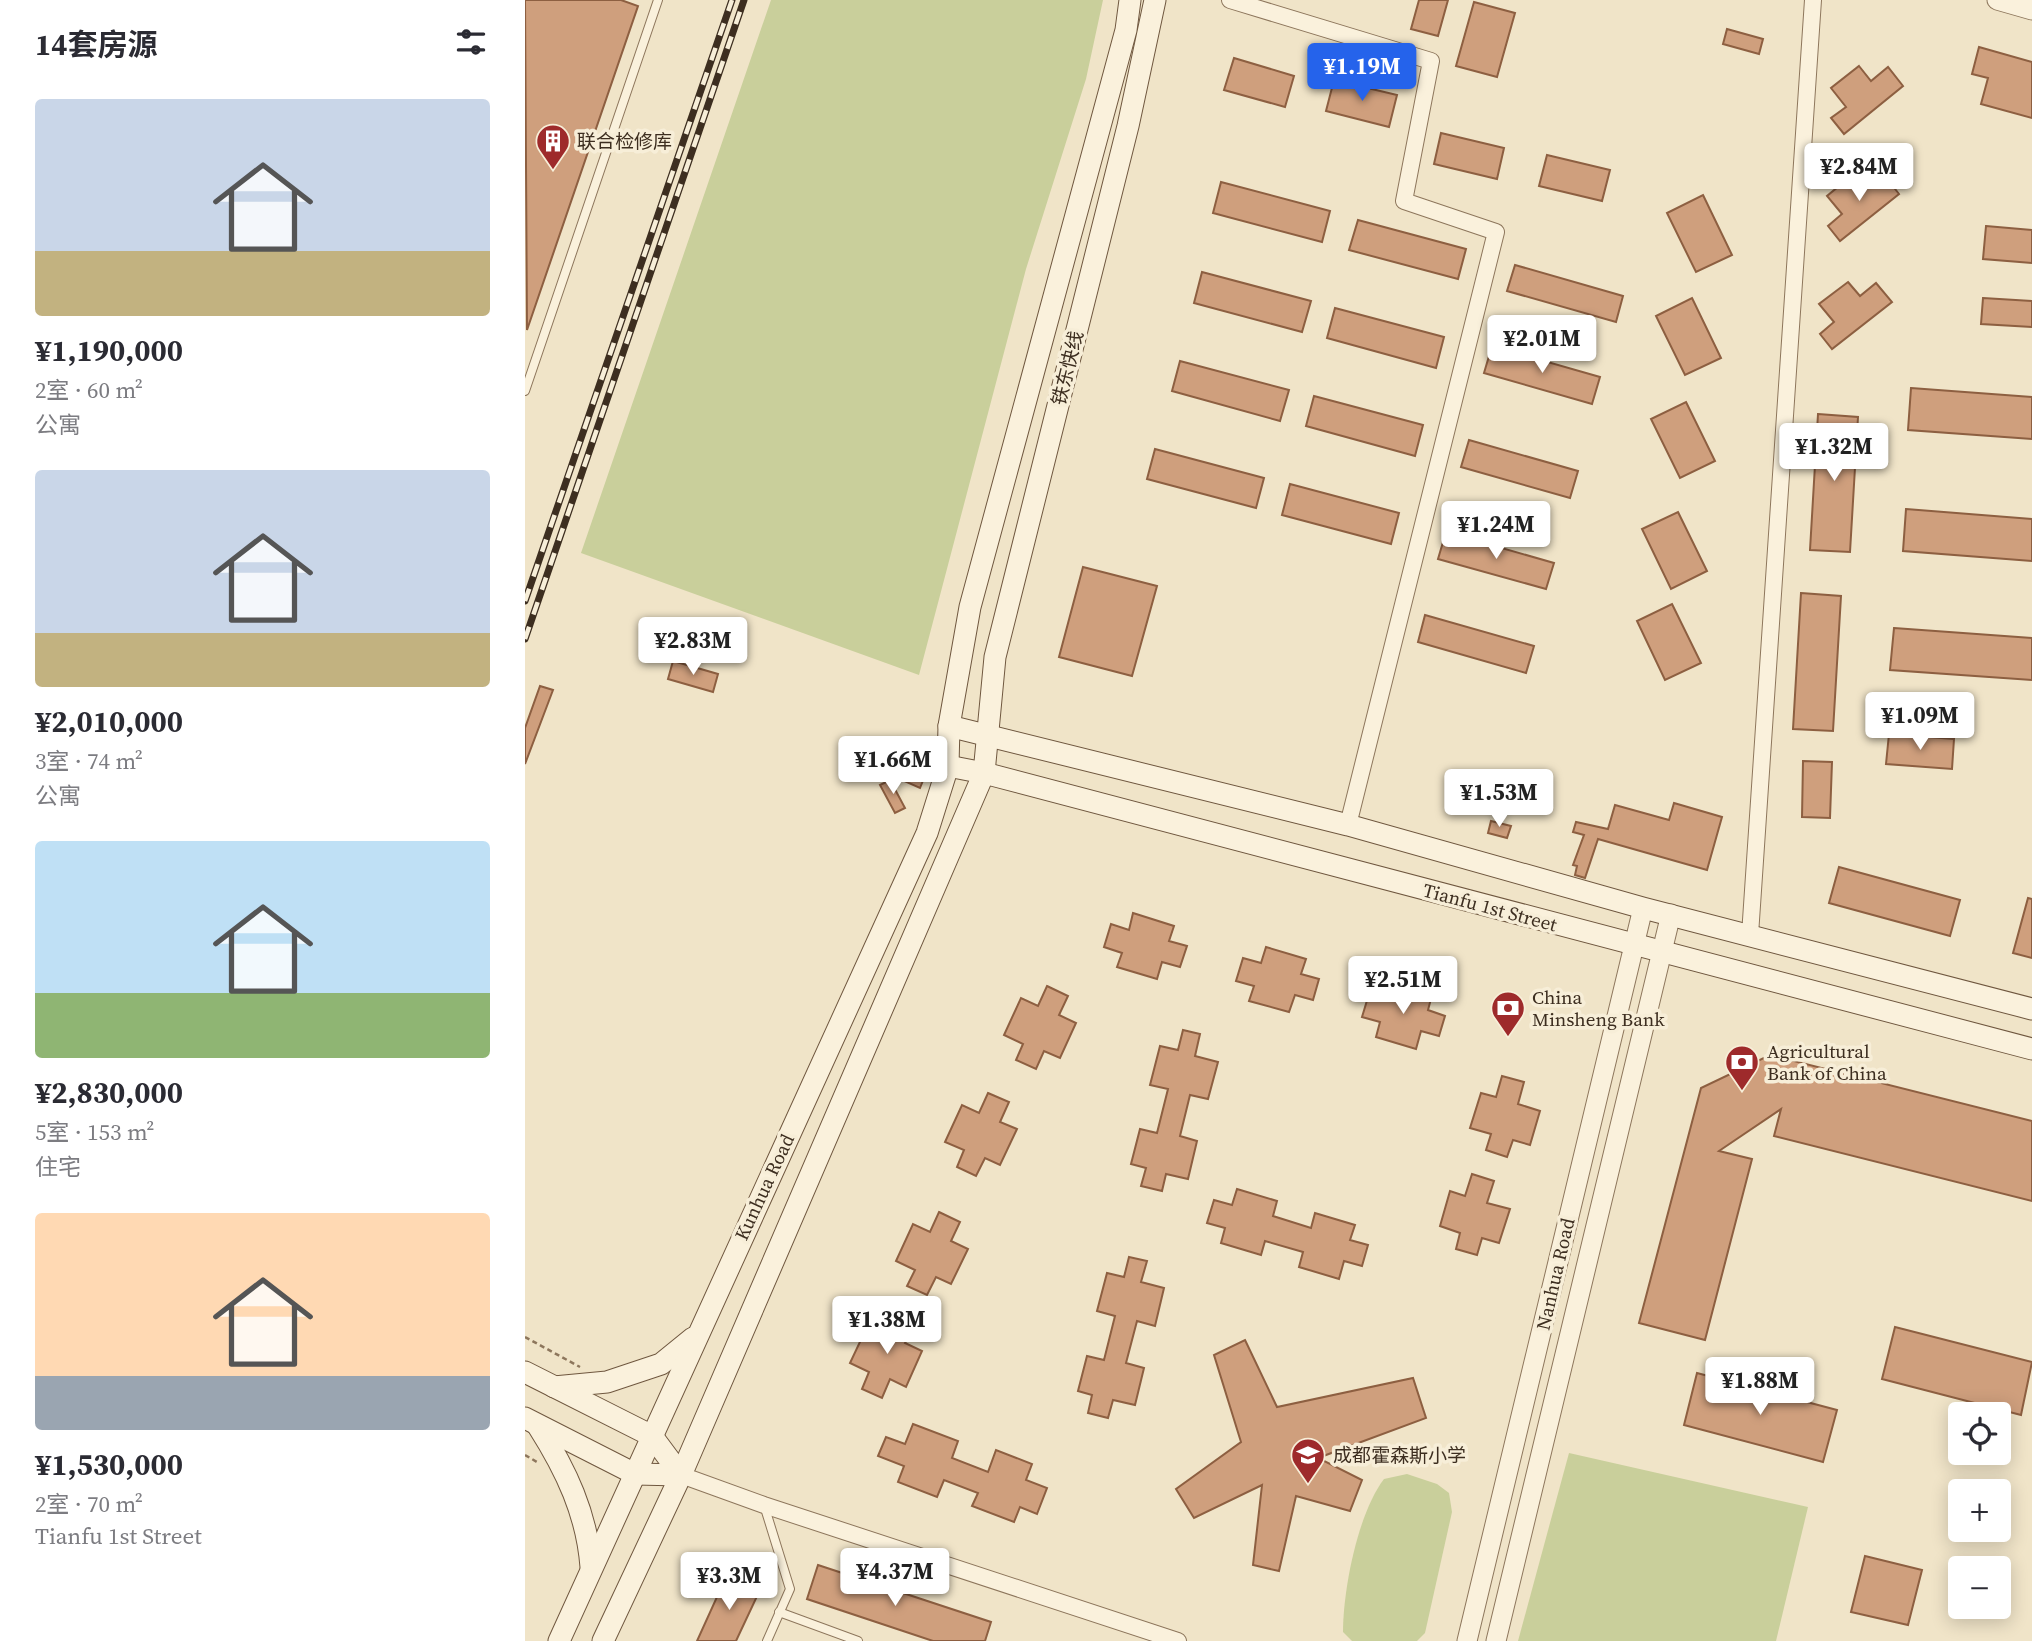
<!DOCTYPE html>
<html lang="zh">
<meta charset="utf-8">
<style>
body{margin:0;font-family:"Source Serif 4","Noto Sans SC",serif;background:#f7f7f7;color:#2b2b33;height:100vh;display:flex;flex-direction:column;font-size:26px;white-space:nowrap}
*{box-sizing:border-box;margin:0}
p{font-size:23px;color:#7c7c81}
.icon{flex:none;width:38px;height:38px;fill:none;stroke:currentColor;stroke-width:2;stroke-linecap:round;stroke-linejoin:round}
.map{position:relative;flex:1;overflow:hidden}
.panel{display:flex;flex-direction:column;background:#fff;width:525px}
.panel>*{flex:none}
.fabs{position:absolute;left:1423px;top:1402px;display:grid;gap:14px}
.fabs a{display:grid;place-items:center;width:63px;height:63px;border-radius:7px;background:#fff;box-shadow:0 4px 18px #0003;font-size:35px}
.price{position:absolute;translate:-50% -60px;padding:0 16px;border-radius:7px;background:#fff;color:#222;font-size:23px;line-height:46px;filter:drop-shadow(0 2px 4px #0008)}
.price::after{content:'';position:absolute;left:50%;top:42px;width:21px;height:16px;margin-left:-10px;background:inherit;clip-path:polygon(0 0,100% 0,50% 100%)}
.price.current{background:#2563eb;color:#fff}
ul{padding:0;list-style:none}
li{display:grid;align-content:center;gap:14px;height:371px;padding:0 35px}
li span{display:grid;place-items:center;height:217px;border-radius:7px;color:#555}
li>.icon{margin-inline-start:auto}
span .icon{width:126px;height:126px;fill:#fffc;stroke-width:1}
li b{font-size:30px}
h2{display:flex;justify-content:space-between;align-items:center;height:84px;padding:0 35px;font-size:30px}
main{display:flex;flex:1;min-height:0}
.map>svg:first-child{display:block}
</style>
<main>
<section class="panel">
<h2>14套房源<svg class="icon" aria-label="filters" viewBox="0 0 24 24"><path d="M4 7h16M4 17h16"/><circle cx="9" cy="7" r="2"/><circle cx="15" cy="17" r="2"/></svg></h2>
<ul>
<li><span style="background:linear-gradient(#c9d6e8 70%,#c2b280 0)"><svg class="icon" aria-label="home" viewBox="0 0 24 24"><path d="M3 11l9-7 9 7M6 9v11h12V9"/></svg></span><div><b>¥1,190,000</b><p>2室 · 60 m²</p><p>公寓</p></div></li>
<li><span style="background:linear-gradient(#c9d6e8 75%,#c2b280 0)"><svg class="icon" aria-label="home" viewBox="0 0 24 24"><path d="M3 11l9-7 9 7M6 9v11h12V9"/></svg></span><div><b>¥2,010,000</b><p>3室 · 74 m²</p><p>公寓</p></div></li>
<li><span style="background:linear-gradient(#bfe0f5 70%,#8fb573 0)"><svg class="icon" aria-label="home" viewBox="0 0 24 24"><path d="M3 11l9-7 9 7M6 9v11h12V9"/></svg></span><div><b>¥2,830,000</b><p>5室 · 153 m²</p><p>住宅</p></div></li>
<li><span style="background:linear-gradient(#ffd9b3 75%,#9aa5b1 0)"><svg class="icon" aria-label="home" viewBox="0 0 24 24"><path d="M3 11l9-7 9 7M6 9v11h12V9"/></svg></span><div><b>¥1,530,000</b><p>2室 · 70 m²</p><p>Tianfu 1st Street</p></div></li>
</ul>
</section>
<div class="map">
<svg width="1507" height="1641" viewBox="0 0 1507 1641">
<rect width="100%" height="100%" fill="#f0e4c8"/>
<g fill="#c9cf9b">
<polygon points="246,0 578,0 561,79 501,269 394,675 56,553"/>
<polygon points="1044,1453 1283,1507 1251,1641 993,1641"/>
<path d="M882,1474L912,1484L924,1493L927,1512L900,1633L892,1641H827L818,1632C818,1589 833,1513 859,1479Z"/>
</g>
<g fill="#cf9f7d" stroke="#8d5f41" stroke-width="2">
<polygon points="0,0 96,0 113,6 2,330"/>
<polygon points="894,0 923,0 913,36 886,29"/>
<polygon points="949,2 990,13 972,77 931,66"/>
<polygon points="1202,29 1238,39 1234,54 1198,44"/>
<polygon points="1454,47 1507,62 1507,118 1456,104 1463,78 1447,74"/>
<polygon points="709,58 769,76 760,107 699,90"/>
<polygon points="1334,66 1346,81 1363,67 1378,86 1319,134 1306,118 1321,107 1306,88"/>
<polygon points="809,80 872,95 864,127 801,111"/>
<polygon points="916,133 979,148 972,179 909,164"/>
<polygon points="1022,155 1085,170 1077,201 1014,186"/>
<polygon points="1330,173 1342,188 1359,175 1374,194 1315,241 1303,226 1317,214 1302,196"/>
<polygon points="696,182 805,211 797,242 688,213"/>
<polygon points="1178,195 1207,255 1171,272 1142,213"/>
<polygon points="833,220 941,249 933,279 824,250"/>
<polygon points="1461,226 1507,230 1507,263 1458,259"/>
<polygon points="990,265 1098,296 1091,322 982,291"/>
<polygon points="677,272 786,301 777,332 669,303"/>
<polygon points="1323,282 1335,296 1351,283 1367,302 1307,349 1295,334 1309,322 1294,304"/>
<polygon points="1167,298 1196,358 1160,375 1131,316"/>
<polygon points="1458,298 1507,301 1507,327 1456,324"/>
<polygon points="810,308 919,337 911,368 802,338"/>
<polygon points="967,346 1075,377 1067,404 959,373"/>
<polygon points="655,361 764,390 755,421 647,391"/>
<polygon points="1386,388 1507,397 1507,439 1383,430"/>
<polygon points="789,396 898,425 890,456 781,426"/>
<polygon points="1161,402 1190,461 1155,478 1126,419"/>
<polygon points="1293,414 1333,417 1325,552 1285,550"/>
<polygon points="944,440 1053,471 1045,498 936,467"/>
<polygon points="630,449 739,478 731,508 622,479"/>
<polygon points="765,484 874,513 866,544 757,515"/>
<polygon points="1381,509 1507,519 1507,561 1378,551"/>
<polygon points="1153,512 1182,571 1146,589 1117,529"/>
<polygon points="921,532 1029,563 1021,589 913,559"/>
<polygon points="558,567 632,586 607,676 534,657"/>
<polygon points="1276,593 1316,596 1308,731 1268,729"/>
<polygon points="1147,604 1176,663 1140,680 1112,621"/>
<polygon points="900,615 1009,646 1001,673 893,642"/>
<polygon points="1369,628 1507,638 1507,680 1365,670"/>
<polygon points="148,661 193,674 188,692 143,679"/>
<polygon points="15,686 28,690 0,764 0,728"/>
<polygon points="1364,734 1429,739 1427,769 1361,764"/>
<polygon points="350,750 401,773 395,788 343,765"/>
<polygon points="1278,761 1307,762 1305,818 1277,817"/>
<polygon points="365,780 380,808 370,813 355,785"/>
<polygon points="1149,803 1197,817 1182,870 1073,839 1060,878 1050,875 1052,866 1048,865 1059,835 1048,832 1051,822 1083,829 1090,805 1144,820"/>
<polygon points="966,821 986,826 982,838 963,833"/>
<polygon points="1314,867 1435,900 1425,936 1304,903"/>
<polygon points="1503,898 1507,899 1507,958 1488,953"/>
<polygon points="608,913 649,926 644,941 662,946 655,967 637,962 632,979 592,967 597,953 579,947 586,924 604,930"/>
<polygon points="741,947 781,959 776,974 794,979 788,1000 770,995 764,1012 724,1001 729,986 711,981 718,958 736,963"/>
<polygon points="867,983 907,995 903,1010 920,1016 914,1036 896,1031 891,1049 851,1037 855,1022 837,1017 844,994 862,999"/>
<polygon points="522,986 543,996 534,1015 551,1023 535,1058 519,1051 511,1069 491,1060 498,1044 479,1035 496,998 513,1006"/>
<polygon points="658,1030 675,1034 670,1056 693,1062 683,1099 665,1095 655,1136 672,1141 663,1179 641,1174 637,1191 616,1186 621,1168 606,1164 615,1129 632,1133 643,1089 625,1085 635,1046 653,1050"/>
<polygon points="1245,1055 1507,1121 1507,1201 1249,1136 1256,1109 1194,1151 1227,1159 1180,1340 1114,1323 1176,1088"/>
<polygon points="977,1076 999,1082 993,1104 1015,1111 1005,1145 988,1140 982,1157 961,1150 966,1134 945,1128 956,1093 971,1097"/>
<polygon points="463,1093 484,1102 475,1122 492,1129 475,1165 460,1158 451,1176 432,1167 439,1150 420,1142 437,1105 454,1113"/>
<polygon points="947,1174 969,1181 962,1203 985,1209 974,1243 957,1238 952,1255 931,1249 935,1233 915,1226 925,1191 940,1196"/>
<polygon points="712,1189 752,1201 748,1216 786,1228 790,1213 830,1225 825,1240 843,1245 837,1266 819,1261 814,1279 774,1267 778,1252 740,1241 736,1255 696,1243 700,1228 682,1223 689,1200 707,1205"/>
<polygon points="414,1212 435,1222 426,1241 443,1249 426,1284 411,1277 402,1295 382,1286 390,1270 371,1261 388,1224 405,1232"/>
<polygon points="604,1257 622,1261 616,1282 639,1288 630,1326 612,1321 601,1363 619,1368 610,1405 588,1400 583,1418 563,1413 567,1395 553,1391 562,1356 579,1360 590,1316 572,1311 582,1273 599,1277"/>
<polygon points="368,1314 389,1324 380,1343 397,1351 381,1387 365,1379 357,1398 337,1389 344,1372 325,1363 342,1327 359,1334"/>
<polygon points="1370,1327 1507,1362 1496,1415 1357,1379"/>
<polygon points="720,1340 752,1407 888,1378 901,1418 793,1458 837,1480 825,1511 771,1496 754,1571 728,1565 737,1485 669,1518 651,1489 716,1442 689,1355"/>
<polygon points="1172,1373 1312,1410 1298,1462 1159,1425"/>
<polygon points="388,1424 433,1441 427,1458 463,1472 471,1450 507,1464 501,1480 522,1488 512,1514 495,1507 489,1522 447,1506 453,1493 419,1480 412,1497 373,1482 379,1466 353,1456 361,1437 380,1444"/>
<polygon points="1340,1556 1397,1570 1383,1625 1326,1612"/>
<polygon points="293,1565 466,1622 460,1641 408,1641 282,1599"/>
<polygon points="201,1577 234,1592 211,1641 172,1641"/>
</g>
<g fill="none" stroke-linecap="round" stroke-linejoin="round">
<g stroke="#8d765c" stroke-width="10">
<g id="service">
<polyline points="0,391 133,0"/>
<polyline points="239,1505 265,1589 242,1641"/>
<polyline points="254,1612 333,1641"/>
</g>
</g>
<g stroke="#8d765c" stroke-width="18">
<g id="minor">
<polyline points="705,0 906,61 879,201 971,232 823,825"/>
<polyline points="1225,935 1288,0"/>
<polyline points="156,1475 239,1505 653,1641"/>
</g>
</g>
<g stroke="#8d765c" stroke-width="21">
<g id="tertiary">
<polyline points="1472,0 1507,10"/>
<polyline points="942,1641 1118,908"/>
<polyline points="971,1641 1146,914"/>
</g>
</g>
<g stroke="#6f573f" stroke-width="23">
<g id="secondary">
<polyline points="424,726 823,825 1118,908 1507,1009"/>
<polyline points="423,766 459,773 1507,1049"/>
<polyline points="0,1372 127,1436 156,1475"/>
<polyline points="29,1387 82,1382 136,1364 168,1338"/>
<polyline points="0,1418 110,1474 156,1475"/>
<path d="M13,1426C41,1470 62,1514 66,1567"/>
<polyline points="34,1641 402,833 423,766 424,726 445,607 601,30 605,0"/>
<polyline points="78,1641 156,1475 459,773 470,657 603,126 630,0"/>
</g>
</g>
<g stroke="#8d765c" stroke-width="2.5" stroke-dasharray="5 3.5" stroke-linecap="butt">
<polyline points="0,1337 55,1367"/>
<polyline points="0,1455 12,1462"/>
</g>
<use href="#service" stroke="#faf1dc" stroke-width="8"/>
<use href="#minor" stroke="#faf1dc" stroke-width="16"/>
<use href="#tertiary" stroke="#faf1dc" stroke-width="19"/>
<use href="#secondary" stroke="#faf1dc" stroke-width="21"/>
<g stroke="#3d2e20" stroke-width="7">
<g id="rail">
<polyline points="0,601 207,0"/>
<polyline points="0,639 219,0"/>
</g>
</g>
<use href="#rail" stroke="#f7eed8" stroke-width="4.5" stroke-dasharray="13" stroke-linecap="butt"/>
</g>
<defs>
<g id="building-pin" transform="scale(1.75)"><path d="M0 17L-7.5 6A9.5 9.5 0 1 1 7.5 6Z" fill="#9e2a2b" stroke="#f7eed8"/><path d="M-4-6H4V6H1V3H-1V6H-4ZM-2.5-4.3h1.7v1.8h-1.7ZM.8-4.3h1.7v1.8H.8ZM-2.5-1h1.7V.8h-1.7ZM.8-1h1.7V.8H.8Z" fill="#fff"/></g>
<g id="bank-pin" transform="scale(1.75)"><path d="M0 17L-7.5 6A9.5 9.5 0 1 1 7.5 6Z" fill="#9e2a2b" stroke="#f7eed8"/><path d="M-6-4H6V4H-6ZM0-2.3a2.3 2.3 0 1 0 0 4.6a2.3 2.3 0 1 0 0-4.6Z" fill="#fff"/></g>
<g id="school-pin" transform="scale(1.75)"><path d="M0 17L-7.5 6A9.5 9.5 0 1 1 7.5 6Z" fill="#9e2a2b" stroke="#f7eed8"/><path d="M0-5L7-2L0 1L-7-2ZM-4 1L0 2.5L4 1V4Q0 6-4 4Z" fill="#fff"/></g>
</defs>
<g fill-rule="evenodd">
<use href="#building-pin" x="28" y="141"/>
<use href="#bank-pin" x="983" y="1008"/>
<use href="#bank-pin" x="1217" y="1062"/>
<use href="#school-pin" x="783" y="1455"/>
</g>
<g text-anchor="middle" stroke-width="7" stroke-linejoin="round" paint-order="stroke">
<g font-size="19" fill="#3d2e20" stroke="#f7eed8" text-anchor="start">
<text x="52" y="148">联合检修库</text>
<text x="1007" y="1004">China<tspan x="1007" dy="22">Minsheng Bank</tspan></text>
<text x="1242" y="1058">Agricultural<tspan x="1242" dy="22">Bank of China</tspan></text>
<text x="808" y="1462">成都霍森斯小学</text>
</g>
<g font-size="19" fill="#3d2e20" stroke="#f7eed8">
<text transform="translate(542 368) rotate(-76)" y="7">铁东快线</text>
<text transform="translate(965 907) rotate(15)" y="7">Tianfu 1st Street</text>
<text transform="translate(239 1187) rotate(-65)" y="7">Kunhua Road</text>
<text transform="translate(1030 1274) rotate(-77)" y="7">Nanhua Road</text>
</g>
</g>
</svg>
<div class="fabs">
<a><svg class="icon" aria-label="locate" viewBox="0 0 24 24"><circle cx="12" cy="12" r="6"/><path d="M12 2v4M12 18v4M2 12h4M18 12h4"/></svg></a>
<a>+</a>
<a>−</a>
</div>
<b class="price current" style="left:837px;top:103px">¥1.19M</b>
<b class="price" style="left:1334px;top:203px">¥2.84M</b>
<b class="price" style="left:1017px;top:375px">¥2.01M</b>
<b class="price" style="left:1309px;top:483px">¥1.32M</b>
<b class="price" style="left:971px;top:561px">¥1.24M</b>
<b class="price" style="left:168px;top:677px">¥2.83M</b>
<b class="price" style="left:1395px;top:752px">¥1.09M</b>
<b class="price" style="left:368px;top:796px">¥1.66M</b>
<b class="price" style="left:974px;top:829px">¥1.53M</b>
<b class="price" style="left:878px;top:1016px">¥2.51M</b>
<b class="price" style="left:362px;top:1356px">¥1.38M</b>
<b class="price" style="left:1235px;top:1417px">¥1.88M</b>
<b class="price" style="left:370px;top:1608px">¥4.37M</b>
<b class="price" style="left:204px;top:1612px">¥3.3M</b>
</div>
</main>
